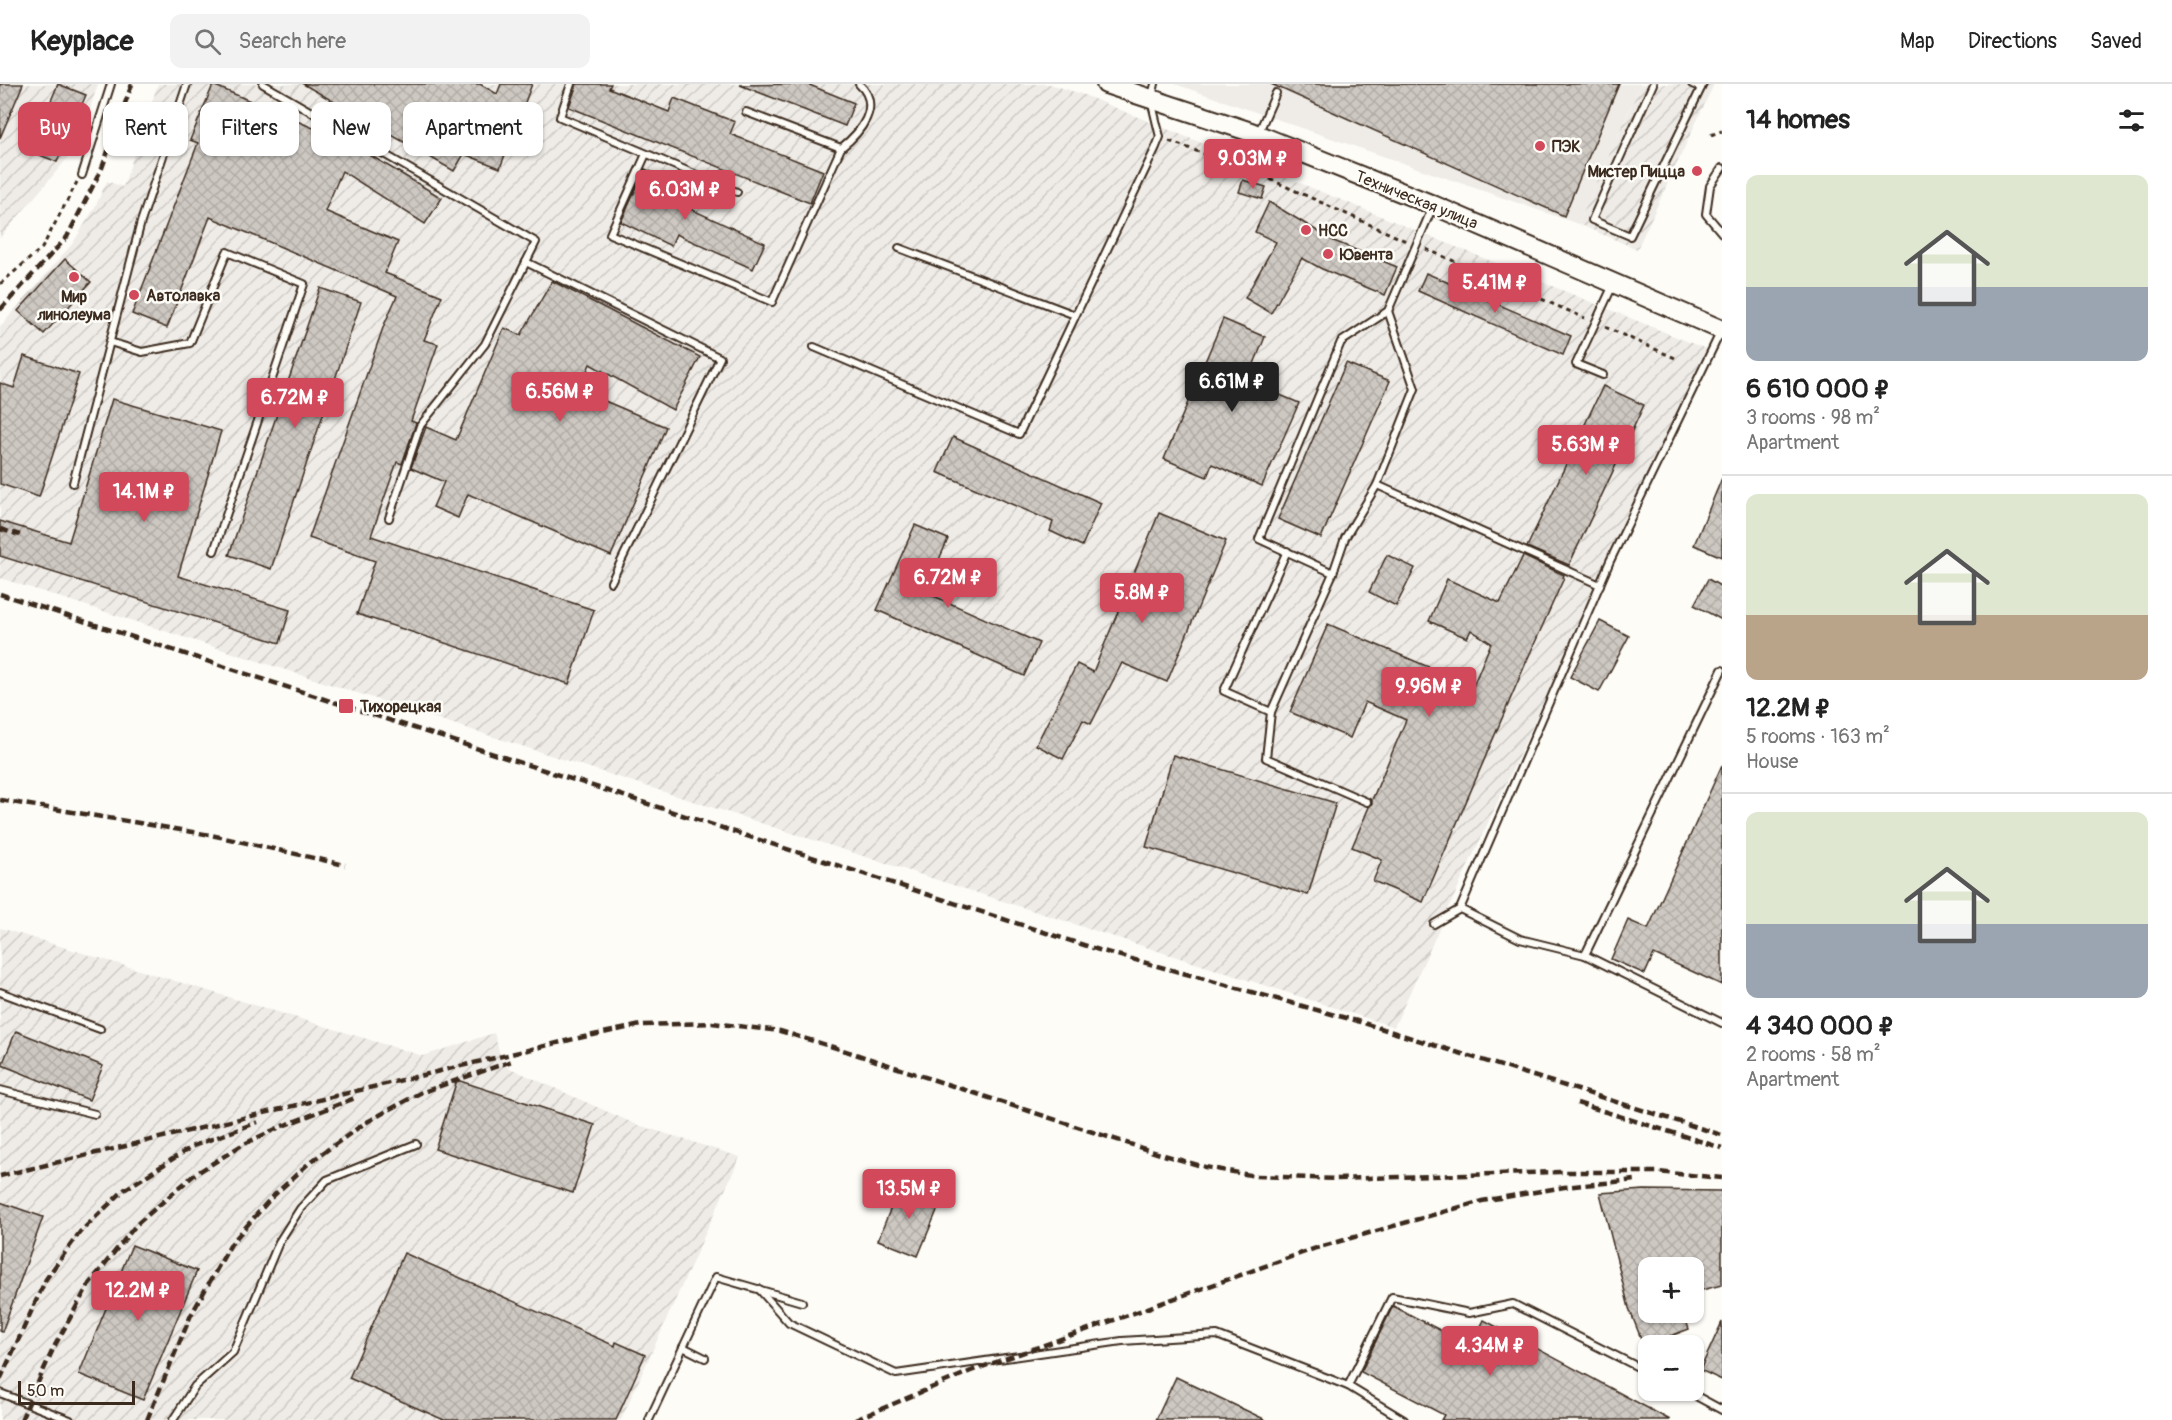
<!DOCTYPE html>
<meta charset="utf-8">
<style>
body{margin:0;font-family:Pangolin,sans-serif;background:#f2f2f2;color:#222;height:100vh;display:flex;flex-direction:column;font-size:22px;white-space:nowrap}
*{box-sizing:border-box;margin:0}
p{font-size:20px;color:#767676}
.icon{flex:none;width:33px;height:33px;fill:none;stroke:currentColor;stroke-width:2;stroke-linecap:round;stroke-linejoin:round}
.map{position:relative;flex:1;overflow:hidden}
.sheet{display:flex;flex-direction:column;background:#fff;width:450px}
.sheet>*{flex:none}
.banner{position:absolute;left:18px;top:18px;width:570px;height:54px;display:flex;gap:12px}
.controls{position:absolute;left:1638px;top:1173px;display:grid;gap:12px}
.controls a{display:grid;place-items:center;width:66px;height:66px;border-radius:12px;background:#fff;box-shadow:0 2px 4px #0004;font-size:30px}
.scale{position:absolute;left:18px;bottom:15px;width:117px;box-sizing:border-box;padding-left:6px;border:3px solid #3b2a1e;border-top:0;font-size:16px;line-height:21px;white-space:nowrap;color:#3b2a1e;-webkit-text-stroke:4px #fdfcf7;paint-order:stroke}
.price{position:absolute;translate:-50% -51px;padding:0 14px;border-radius:6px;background:#d1495b;color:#fff;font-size:20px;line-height:39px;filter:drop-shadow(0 2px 3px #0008)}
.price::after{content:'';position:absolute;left:50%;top:36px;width:18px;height:14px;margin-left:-9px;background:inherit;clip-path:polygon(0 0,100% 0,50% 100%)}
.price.selected{background:#222;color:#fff}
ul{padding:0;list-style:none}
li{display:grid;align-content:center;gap:12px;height:318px;padding:0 24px}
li+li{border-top:2px solid #e0e0e0}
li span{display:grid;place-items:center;height:186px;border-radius:12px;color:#555}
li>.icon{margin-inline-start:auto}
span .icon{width:108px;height:108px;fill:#fffc;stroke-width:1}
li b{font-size:26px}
h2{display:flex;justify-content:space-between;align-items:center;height:72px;padding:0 24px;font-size:26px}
.tag{padding:0 21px;border-radius:12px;background:#fff;box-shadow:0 2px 4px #0004;font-size:21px;line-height:54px}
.tag.selected{background:#d1495b;color:#fff}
header{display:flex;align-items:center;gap:36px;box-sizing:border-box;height:84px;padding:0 30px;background:#fff;border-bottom:2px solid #e0e0e0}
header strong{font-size:28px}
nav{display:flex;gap:33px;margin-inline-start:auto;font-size:21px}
.search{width:420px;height:54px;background:#f2f2f2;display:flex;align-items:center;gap:15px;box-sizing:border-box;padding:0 21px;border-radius:12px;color:#767676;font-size:22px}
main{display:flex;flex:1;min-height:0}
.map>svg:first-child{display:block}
</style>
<header>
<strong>Keyplace</strong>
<div class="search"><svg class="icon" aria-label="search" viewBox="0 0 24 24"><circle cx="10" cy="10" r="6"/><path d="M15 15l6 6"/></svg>Search here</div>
<nav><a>Map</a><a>Directions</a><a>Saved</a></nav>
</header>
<main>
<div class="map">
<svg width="1722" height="1336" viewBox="0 0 1722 1336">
<defs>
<pattern id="industrial-furrows" width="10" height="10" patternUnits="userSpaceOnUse" patternTransform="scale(1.5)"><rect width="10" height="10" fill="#efece7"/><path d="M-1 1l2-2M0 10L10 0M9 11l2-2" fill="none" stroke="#cecbc6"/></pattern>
<pattern id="building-cross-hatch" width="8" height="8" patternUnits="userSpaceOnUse" patternTransform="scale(1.5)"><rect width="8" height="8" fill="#cdc8c2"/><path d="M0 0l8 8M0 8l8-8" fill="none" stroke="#b1aca6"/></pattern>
</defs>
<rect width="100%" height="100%" fill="#fdfcf7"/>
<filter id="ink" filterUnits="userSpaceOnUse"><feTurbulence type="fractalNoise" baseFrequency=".0167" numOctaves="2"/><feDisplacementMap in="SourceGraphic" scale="12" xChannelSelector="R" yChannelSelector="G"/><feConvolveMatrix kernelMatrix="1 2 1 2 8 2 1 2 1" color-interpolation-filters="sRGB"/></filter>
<g filter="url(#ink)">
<polygon fill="#efece7" points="1175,0 1641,0 1578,140"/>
<g fill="url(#industrial-furrows)">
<polygon points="0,0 98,0 77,63 0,154"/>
<polygon points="158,0 1050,0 1084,11 1706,265 1394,943 0,494 0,243 73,159 94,125 107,97 123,103"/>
<polygon points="1641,0 1714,0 1637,165 1578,140"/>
<polygon points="0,844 423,972 494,949 503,981 635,1040 740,1073 621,1336 0,1336"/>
</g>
<g fill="url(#building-cross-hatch)" stroke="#3b2a1e" stroke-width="1.5">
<polygon points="0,0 23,0 0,54"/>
<polygon points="58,0 86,11 57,78 30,67"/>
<polygon points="303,0 480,0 497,10 501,0 532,0 500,84 464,70 454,87"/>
<polygon points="577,0 611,0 609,4 669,28 674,14 735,38 730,50 823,87 810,119 569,23"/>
<polygon points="807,0 854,19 845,42 740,1"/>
<polygon points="1271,0 1619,0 1564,132"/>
<polygon points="213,1 353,61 442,114 425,140 342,87 325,127 398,158 385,189 442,212 424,256 438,260 411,337 416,339 402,380 397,378 371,452 594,526 569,600 357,530 375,477 309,454 384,241 397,212 210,133 167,244 132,230 198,59 190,56"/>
<polygon points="645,85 694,107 686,123 765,159 753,185 676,150 671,162 621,138"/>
<polygon points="1243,96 1266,103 1262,115 1239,108"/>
<polygon points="1269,118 1334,157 1397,183 1385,211 1322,185 1302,174 1271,229 1245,214 1276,158 1255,148"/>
<polygon points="65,175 91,198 44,250 18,227"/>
<polygon points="1426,189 1571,252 1563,271 1418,207"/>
<polygon points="552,197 700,273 673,326 590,280 579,306 666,343 611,472 468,410 458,434 433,423 444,398 411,384 426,343 456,356 504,244 521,251"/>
<polygon points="320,204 361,218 271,485 229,471"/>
<polygon points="1223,235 1265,253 1247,297 1299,319 1262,402 1212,380 1207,393 1164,375"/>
<polygon points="24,272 79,290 39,413 0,400 0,299 14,304"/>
<polygon points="1346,279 1390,297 1321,454 1278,435"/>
<polygon points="1603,302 1644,321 1569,481 1527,463"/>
<polygon points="112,315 221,347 178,492 290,526 280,559 0,472 0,437 69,458"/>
<polygon points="953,353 1101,419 1082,462 1050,447 1053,438 937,388"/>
<polygon points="1722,394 1722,473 1694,461"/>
<polygon points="1159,429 1226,457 1167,598 1122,579 1091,640 1083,636 1063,675 1036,661 1077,580 1093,588"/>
<polygon points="915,441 948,455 925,508 1039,559 1024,592 877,526"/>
<polygon points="1387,471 1415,484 1396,522 1369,508"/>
<polygon points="1523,472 1564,491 1563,493 1564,494 1528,574 1423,818 1373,797 1382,776 1352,763 1369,723 1372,720 1372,716 1406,636 1365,618 1350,654 1290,628 1328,540 1473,602 1491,559 1471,546 1467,554 1429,537 1447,495 1500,519"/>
<polygon points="1708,495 1722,503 1722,536 1694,521"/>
<polygon points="1600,537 1629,552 1599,608 1570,593"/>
<polygon points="1173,671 1336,719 1308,811 1146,763"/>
<polygon points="1722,681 1722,901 1654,870 1645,890 1611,875 1628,836 1648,845"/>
<polygon points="16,947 103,982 89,1016 2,981"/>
<polygon points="457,996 595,1041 573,1109 435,1065"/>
<polygon points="900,1101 941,1117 918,1172 878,1156"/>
<polygon points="1644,1106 1722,1107 1722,1201 1694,1208 1694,1184 1648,1184 1648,1228 1683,1228 1689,1245 1644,1262 1629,1224 1600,1109"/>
<polygon points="0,1118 43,1133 2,1248 0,1247"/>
<polygon points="132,1161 197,1187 143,1316 79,1290"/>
<polygon points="404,1169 615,1262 616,1258 645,1271 616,1336 444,1336 349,1294"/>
<polygon points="1393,1222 1471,1262 1484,1236 1670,1336 1441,1336 1444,1331 1361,1288"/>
<polygon points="1722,1238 1722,1296 1700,1286"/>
<polygon points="1176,1293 1266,1336 1156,1336"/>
</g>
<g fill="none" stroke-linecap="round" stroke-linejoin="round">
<g stroke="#3b2a1e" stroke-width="10">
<g id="service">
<polyline points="263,0 536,158 485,260 420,342 389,434"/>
<polyline points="571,0 560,33 737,108"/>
<polyline points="1653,0 1592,136 1630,152 1703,0"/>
<polyline points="1692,0 1701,4"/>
<path d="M746,28L841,64C860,49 883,22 859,0"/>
<polyline points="1258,50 1276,9"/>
<polyline points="646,70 610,150 772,218 841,64"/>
<polyline points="1722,84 1710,102 1706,130 1722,149"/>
<polyline points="82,91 111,0"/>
<polyline points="899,164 1075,231"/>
<polyline points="526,178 720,274 611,498"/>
<polyline points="110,258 142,268 190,259 227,168 304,200 214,467"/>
<polyline points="814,263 1019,350 1156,63 1160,53 1151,16 1155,0"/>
<polyline points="1603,291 1576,280 1613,201"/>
<polyline points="73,399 141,138 187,0"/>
<polyline points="1377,401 1600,501"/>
<polyline points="1333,489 1345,454 1377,401 1415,305 1388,227"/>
<polyline points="1271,628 1224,607 1287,467"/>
<polyline points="1367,718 1266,674 1271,628 1333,489 1259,455 1341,258 1388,227 1433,122"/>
<polyline points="1460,825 1520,855 1585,871 1722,939"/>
<polyline points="1434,840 1460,825 1610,477 1720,249"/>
<polyline points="1585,871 1722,586"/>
<polyline points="0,908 100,945"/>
<polyline points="0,1006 95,1030"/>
<polyline points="759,1205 789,1239 896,1290 1122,1257 1217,1251 1348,1302 1392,1213 1469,1229 1513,1220 1648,1288"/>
<polyline points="683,1263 705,1274"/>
<polyline points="1348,1302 1404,1336"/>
<polyline points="1685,1306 1722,1326"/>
<polyline points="0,1309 70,1336"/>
<polyline points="173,1336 195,1302 233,1268 279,1158 300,1125 327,1096 416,1060"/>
<polyline points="649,1336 716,1193 802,1218"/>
</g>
</g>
<g stroke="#3b2a1e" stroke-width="22">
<polyline id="secondary" points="1106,0 1251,48 1433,121 1722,246"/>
</g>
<g stroke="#3b2a1e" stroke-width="3" stroke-dasharray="4.5 4.5" stroke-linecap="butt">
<polyline points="1711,51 1722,47"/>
<polyline points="1169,57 1254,88 1406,157"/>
<polyline points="1426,165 1585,234"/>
<polyline points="0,200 42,164 77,98"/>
<polyline points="1605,243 1675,274"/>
</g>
<use href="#service" stroke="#fdfcf7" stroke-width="6"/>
<use href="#secondary" stroke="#fdfcf7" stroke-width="18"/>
<g stroke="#3b2a1e" stroke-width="4.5" stroke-dasharray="9 4.5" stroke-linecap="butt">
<polyline points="0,226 67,153 102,84 132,0"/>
<polyline points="0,445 20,451"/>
<polyline points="0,510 1099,866 1357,937 1722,1051"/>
<polyline points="0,716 211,751 345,781"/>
<polyline points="1577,1019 1722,1064"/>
<polyline points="0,1092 574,955 641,941 712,939 780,947 843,966 1157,1069 1205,1083 1256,1092 1336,1095 1559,1088 1657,1088 1722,1094"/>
<polyline points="0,1296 46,1195 80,1148 124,1106 193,1062 258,1038"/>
<polyline points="21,1336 54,1263 89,1200 136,1141 194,1091 242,1061 280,1043 355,1014"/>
<polyline points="147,1336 191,1231 231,1160 271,1114 309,1079 365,1039 420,1009 512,977"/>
<polyline points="855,1336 971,1287 1316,1164 1482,1117 1564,1103 1635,1096"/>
</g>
</g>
</g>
<g fill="#d1495b" stroke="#fdfcf7" stroke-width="2">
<circle cx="1540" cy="62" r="6"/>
<circle cx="1697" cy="87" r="6"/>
<circle cx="1306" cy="146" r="6"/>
<circle cx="1328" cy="170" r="6"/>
<circle cx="74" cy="193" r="6"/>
<circle cx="134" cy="211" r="6"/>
<rect x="338" y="614" width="16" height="16" rx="3"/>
</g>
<g text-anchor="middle" stroke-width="5" stroke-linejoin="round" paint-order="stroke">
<g font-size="16" font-weight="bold" fill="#3b2a1e" stroke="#fdfcf7" text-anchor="start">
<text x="1552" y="68">ПЭК</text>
<text x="1685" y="93" text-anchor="end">Мистер Пицца</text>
<text x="1318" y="152">НСС</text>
<text x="1340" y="176">Ювента</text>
<text x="146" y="217">Автолавка</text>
<text x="74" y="218" text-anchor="middle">Мир<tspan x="74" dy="18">линолеума</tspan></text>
<text x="360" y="628">Тихорецкая</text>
</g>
<g font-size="16" fill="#3b2a1e" stroke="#fdfcf7">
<text transform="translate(1417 115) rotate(22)" y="6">Техническая улица</text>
</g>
</g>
</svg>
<div class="controls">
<a>+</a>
<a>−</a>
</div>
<div class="scale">50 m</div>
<b class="price" style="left:1253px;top:106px">9.03M ₽</b>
<b class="price" style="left:685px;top:137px">6.03M ₽</b>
<b class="price" style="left:1495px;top:230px">5.41M ₽</b>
<b class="price selected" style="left:1232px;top:329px">6.61M ₽</b>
<b class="price" style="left:560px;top:339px">6.56M ₽</b>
<b class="price" style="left:295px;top:345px">6.72M ₽</b>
<b class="price" style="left:1586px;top:392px">5.63M ₽</b>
<b class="price" style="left:144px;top:439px">14.1M ₽</b>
<b class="price" style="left:948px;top:525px">6.72M ₽</b>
<b class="price" style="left:1142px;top:540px">5.8M ₽</b>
<b class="price" style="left:1429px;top:634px">9.96M ₽</b>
<b class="price" style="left:909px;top:1136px">13.5M ₽</b>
<b class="price" style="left:138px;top:1238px">12.2M ₽</b>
<b class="price" style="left:1490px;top:1293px">4.34M ₽</b>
<div class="banner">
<a class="tag selected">Buy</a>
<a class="tag">Rent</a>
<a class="tag">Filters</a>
<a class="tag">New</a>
<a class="tag">Apartment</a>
</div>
</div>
<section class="sheet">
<h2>14 homes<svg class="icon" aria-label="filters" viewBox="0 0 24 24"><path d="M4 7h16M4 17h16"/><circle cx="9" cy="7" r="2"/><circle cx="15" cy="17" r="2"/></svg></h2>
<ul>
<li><span style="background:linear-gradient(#dfe7d0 60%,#9aa5b1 0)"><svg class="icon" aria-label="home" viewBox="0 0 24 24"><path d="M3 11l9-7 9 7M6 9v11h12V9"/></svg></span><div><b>6 610 000 ₽</b><p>3 rooms · 98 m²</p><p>Apartment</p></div></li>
<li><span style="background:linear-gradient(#dfe7d0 65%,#b9a48a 0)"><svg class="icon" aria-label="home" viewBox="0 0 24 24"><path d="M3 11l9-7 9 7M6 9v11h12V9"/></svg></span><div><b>12.2M ₽</b><p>5 rooms · 163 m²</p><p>House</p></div></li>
<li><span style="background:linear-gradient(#dfe7d0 60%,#9aa5b1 0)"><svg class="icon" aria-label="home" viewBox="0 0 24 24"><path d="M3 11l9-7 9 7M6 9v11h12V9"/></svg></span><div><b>4 340 000 ₽</b><p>2 rooms · 58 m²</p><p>Apartment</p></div></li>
</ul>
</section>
</main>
